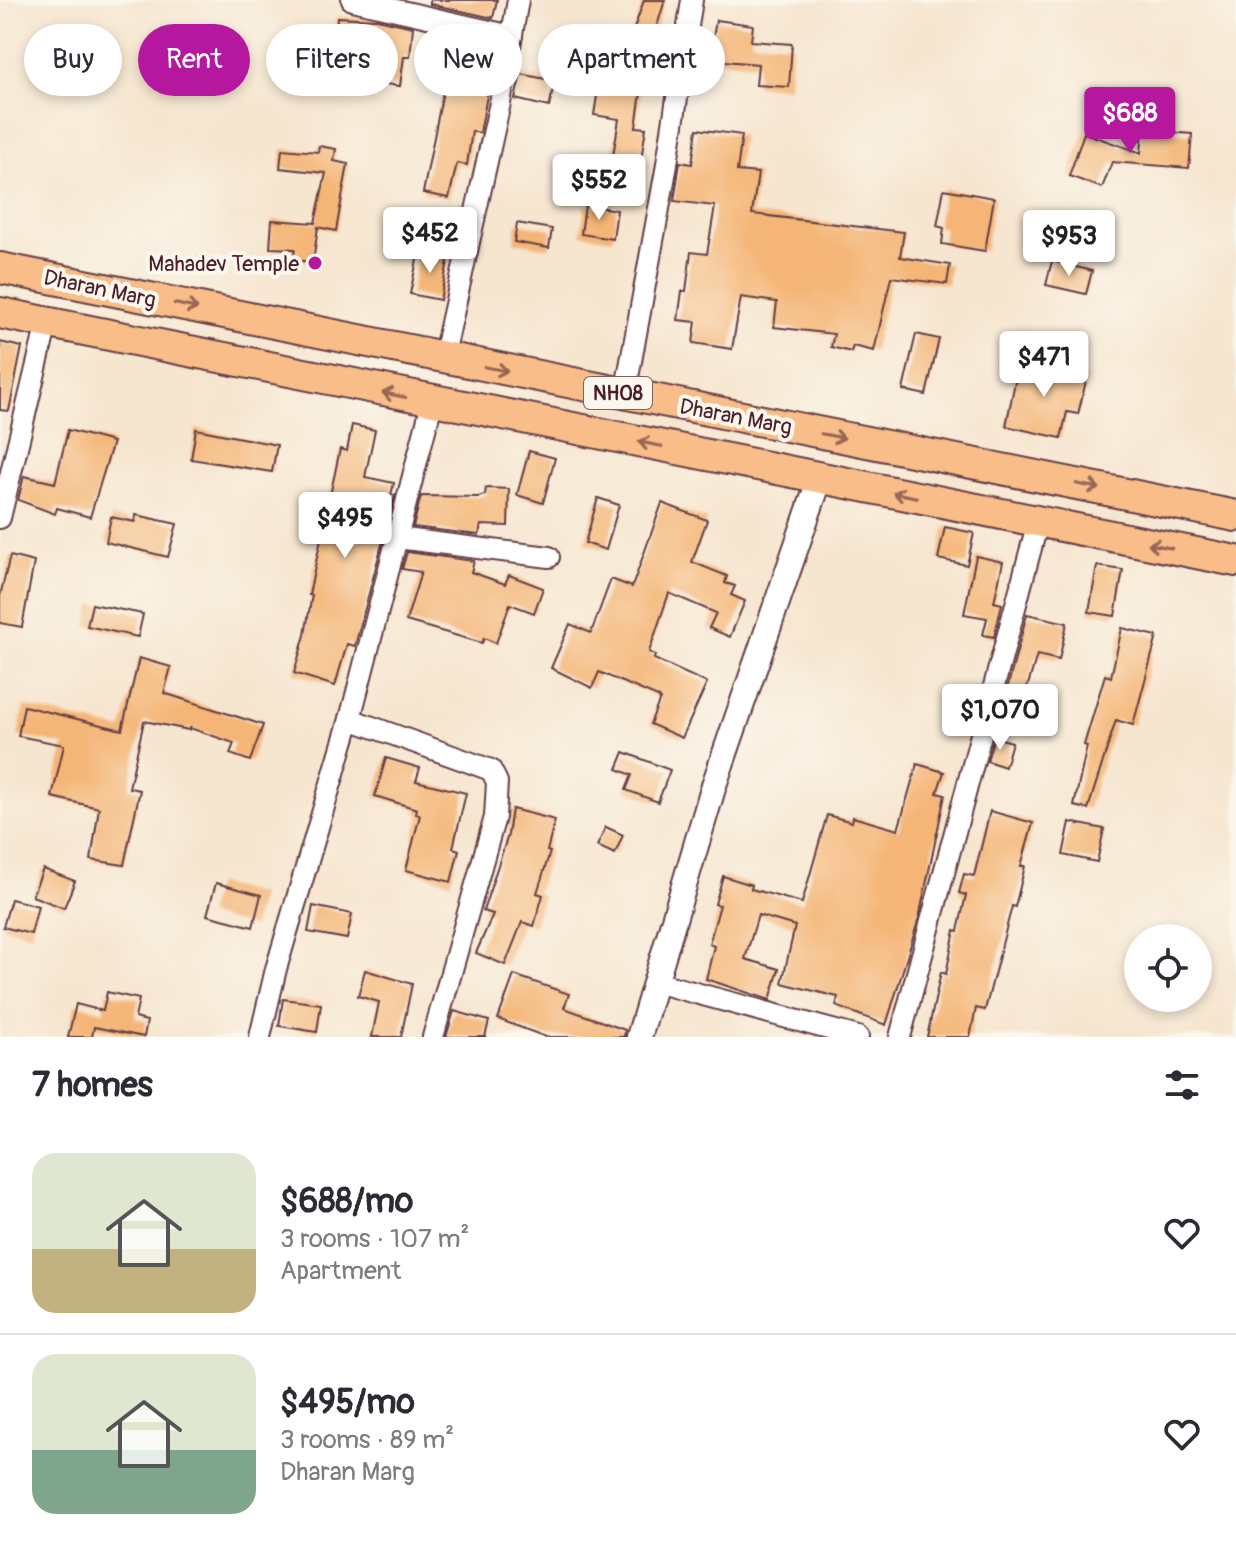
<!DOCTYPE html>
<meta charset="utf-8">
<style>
body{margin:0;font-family:Pangolin,sans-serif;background:#f7f7f7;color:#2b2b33;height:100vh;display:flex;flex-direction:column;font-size:30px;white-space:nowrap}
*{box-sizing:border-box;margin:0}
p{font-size:26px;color:#7c7c81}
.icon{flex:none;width:44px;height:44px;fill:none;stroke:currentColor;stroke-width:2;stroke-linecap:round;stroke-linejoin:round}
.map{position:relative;height:1037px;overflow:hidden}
.details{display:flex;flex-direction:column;background:#fff;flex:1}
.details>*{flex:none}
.banner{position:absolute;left:24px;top:24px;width:800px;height:72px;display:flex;gap:16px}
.buttons{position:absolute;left:1124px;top:924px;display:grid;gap:16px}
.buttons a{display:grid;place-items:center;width:88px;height:88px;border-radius:50%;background:#fff;box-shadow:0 4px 12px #0003;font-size:40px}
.price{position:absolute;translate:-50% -68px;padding:0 18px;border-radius:8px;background:#fff;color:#222;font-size:26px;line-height:52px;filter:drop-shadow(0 2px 4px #0008)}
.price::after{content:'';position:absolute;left:50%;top:48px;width:24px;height:18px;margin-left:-12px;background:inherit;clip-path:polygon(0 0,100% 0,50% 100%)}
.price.active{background:#b5179e;color:#fff}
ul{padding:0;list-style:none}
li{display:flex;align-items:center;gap:24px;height:200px;padding:0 32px}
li+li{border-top:2px solid #e1e1e2}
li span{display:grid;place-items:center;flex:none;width:224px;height:160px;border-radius:24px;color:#555}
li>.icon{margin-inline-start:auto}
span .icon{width:96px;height:96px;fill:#fffc;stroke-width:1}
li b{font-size:34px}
h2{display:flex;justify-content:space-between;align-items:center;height:96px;padding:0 32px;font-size:34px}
.tag{padding:0 28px;border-radius:36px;background:#fff;box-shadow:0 4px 12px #0003;font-size:28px;line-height:72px}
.tag.active{background:#b5179e;color:#fff}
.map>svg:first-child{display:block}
</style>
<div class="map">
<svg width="1236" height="1037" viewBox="0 0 1236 1037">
<rect width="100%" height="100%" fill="#fbf7ec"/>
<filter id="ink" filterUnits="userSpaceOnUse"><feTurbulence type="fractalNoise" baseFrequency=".0125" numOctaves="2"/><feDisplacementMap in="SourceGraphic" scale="16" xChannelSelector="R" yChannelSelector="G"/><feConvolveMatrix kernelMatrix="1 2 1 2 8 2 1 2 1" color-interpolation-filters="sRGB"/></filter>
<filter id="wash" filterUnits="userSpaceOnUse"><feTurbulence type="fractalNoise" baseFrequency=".006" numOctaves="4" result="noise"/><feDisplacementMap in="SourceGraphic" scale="32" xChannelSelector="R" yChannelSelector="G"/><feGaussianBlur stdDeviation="1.8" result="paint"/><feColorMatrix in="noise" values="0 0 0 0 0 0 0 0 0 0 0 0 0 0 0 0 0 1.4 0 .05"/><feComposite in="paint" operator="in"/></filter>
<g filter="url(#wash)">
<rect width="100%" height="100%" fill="#f6e5cf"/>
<g id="blocks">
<g fill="#f4b576">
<polygon points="430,0 497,0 493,18 430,4"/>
<polygon points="644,0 665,0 654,36 666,40 654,74 644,71 636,127 646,128 640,166 612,162 619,119 594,115 599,83 614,86"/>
<polygon points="337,17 377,19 413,27 410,57 404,57 400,86 371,82 373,69 333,65"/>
<polygon points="716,20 753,25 751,41 792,44 789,87 756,85 758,64 702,59 703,37 713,38"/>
<polygon points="521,74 555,81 549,107 515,99"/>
<polygon points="446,76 489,85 480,133 472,131 467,165 457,163 449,198 423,193"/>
<polygon points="697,129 742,135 737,171 758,173 752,214 904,232 900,257 950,265 947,284 891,277 874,351 853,346 851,352 831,347 834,334 774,327 777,302 741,297 732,349 693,343 696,322 678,320 682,291 686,291 691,252 707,254 715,206 674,201 680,162 692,164"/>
<polygon points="1143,130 1192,134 1189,168 1112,162 1102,188 1069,176 1084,133 1141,153"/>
<polygon points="319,146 336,149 334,161 348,164 336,231 318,227 313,262 293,260 295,249 270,248 272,220 315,223 326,173 280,168 282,149 318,152"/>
<polygon points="944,189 994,198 985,251 942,244 944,228 937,226"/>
<polygon points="585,205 617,210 613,239 581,234"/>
<polygon points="517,223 552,229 549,248 514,242"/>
<polygon points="419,250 449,256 440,300 410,294"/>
<polygon points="1052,261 1092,271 1086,294 1046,285"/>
<polygon points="916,334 939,339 926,395 903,390"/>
<polygon points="0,342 22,347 9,411 0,410"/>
<polygon points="1019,362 1087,377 1078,414 1067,412 1061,438 1006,426"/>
<polygon points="352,425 375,430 365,477 394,483 391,495 395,495 355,646 347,644 335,686 294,673 305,635 312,595 309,595 340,449 347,451"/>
<polygon points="196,429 277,445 272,472 191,459"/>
<polygon points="68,430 113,442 90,517 57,508 55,514 18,500 24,476 55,483"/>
<polygon points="529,451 555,458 543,503 517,495"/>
<polygon points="486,488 509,489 508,526 481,525 479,535 413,527 421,496 478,497 485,495"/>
<polygon points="598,498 619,505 606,550 585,543"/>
<polygon points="662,503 707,520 692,562 727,576 725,583 735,586 731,595 745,601 730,637 709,628 716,613 669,593 649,652 655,655 654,659 707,683 682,738 650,724 660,699 658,697 599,672 592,688 551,668 570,624 591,633 611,579 632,587"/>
<polygon points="136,515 177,524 168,557 106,542 111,517 135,522"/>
<polygon points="945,527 974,533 967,565 938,559"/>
<polygon points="407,552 474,561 471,572 505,584 509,575 543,588 534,613 510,604 496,643 484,638 482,643 406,621 421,572 402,569"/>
<polygon points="10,556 34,562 22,627 0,623 0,596"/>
<polygon points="976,556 1003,562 994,602 1002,604 994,637 983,635 987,618 964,614"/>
<polygon points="1097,566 1123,570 1115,616 1089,612"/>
<polygon points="92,604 143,614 138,637 87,626"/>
<polygon points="1027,614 1067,623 1059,660 1037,655 1025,695 1007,689"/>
<polygon points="1122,628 1157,636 1133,725 1116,720 1088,809 1074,806 1087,746 1084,745 1105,675 1111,677"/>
<polygon points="139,658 171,667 164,693 263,725 250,761 230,754 234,743 190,728 189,730 144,721 129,788 140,790 124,865 91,860 99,808 52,797 64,745 18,736 24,706 122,730"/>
<polygon points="994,737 1012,742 1005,767 987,761"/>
<polygon points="624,752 670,770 658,802 626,790 632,775 617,769"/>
<polygon points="386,758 420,768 416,781 466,793 453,848 459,850 451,882 406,870 420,815 416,814 417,809 375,796"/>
<polygon points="917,764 944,772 937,793 945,795 919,918 886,1025 836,1006 838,997 782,983 795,926 758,915 745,959 779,969 770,1000 706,979 714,946 709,944 720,905 715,904 723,876 752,885 751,889 802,903 827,815 852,822 853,817 898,830"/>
<polygon points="512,809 555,820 547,851 550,852 537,893 543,895 534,926 522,922 505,965 476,953 493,914 483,911 508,835"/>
<polygon points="990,811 1033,823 1021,866 1025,866 1015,907 1012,906 985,1010 976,1008 970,1037 927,1037 941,972 946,974 955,930 958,931 966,895 959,893 964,874 974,876"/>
<polygon points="1070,822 1104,829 1097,862 1063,855"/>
<polygon points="606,827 623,835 615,854 597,846"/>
<polygon points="43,869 75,881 64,908 32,896"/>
<polygon points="216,883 261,895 253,927 207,915"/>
<polygon points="11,899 38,906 31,934 3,927"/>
<polygon points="313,906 352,914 347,939 308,932"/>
<polygon points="365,970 412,984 401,1037 372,1037 379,1002 358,996"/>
<polygon points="514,975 569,994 564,1008 625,1030 624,1037 546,1037 498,1019"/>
<polygon points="107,992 139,999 135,1018 147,1021 144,1037 94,1027 92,1037 68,1037 76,1004 103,1011"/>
<polygon points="283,999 321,1004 317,1032 279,1026"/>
<polygon points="454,1011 489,1021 485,1037 446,1037"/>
</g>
</g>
</g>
<g filter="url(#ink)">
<use href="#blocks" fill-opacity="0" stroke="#643d44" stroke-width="2"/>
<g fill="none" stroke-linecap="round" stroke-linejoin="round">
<g stroke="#643d44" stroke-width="24">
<g id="minor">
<polyline points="352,0 512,36"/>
<polyline points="443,359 500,103 518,0"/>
<polyline points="625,394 666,170 692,0"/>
<polyline points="0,518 47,323"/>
<polyline points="397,538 549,557"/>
<polyline points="350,719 491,770 497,782 495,817 433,1037"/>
<polyline points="655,982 858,1037"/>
<polyline points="260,1037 276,969 350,719 432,403"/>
<polyline points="900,1037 1038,522"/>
</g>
</g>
<g stroke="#643d44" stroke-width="28">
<polyline id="tertiary" points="639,1037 714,785 820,478"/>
</g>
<g stroke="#643d44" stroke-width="34">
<g id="primary">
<polyline points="0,268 1236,516"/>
<polyline points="0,313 1236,561"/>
</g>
</g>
<use href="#minor" stroke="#fff" stroke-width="20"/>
<use href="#tertiary" stroke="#fff" stroke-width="24"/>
<use href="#primary" stroke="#f8bd89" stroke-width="30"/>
</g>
<defs><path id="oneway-shaft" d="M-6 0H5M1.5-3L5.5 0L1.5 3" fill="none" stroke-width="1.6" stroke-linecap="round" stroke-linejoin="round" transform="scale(2)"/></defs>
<g stroke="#986655">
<use href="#oneway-shaft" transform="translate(186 306) rotate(12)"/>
<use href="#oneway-shaft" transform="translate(496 369) rotate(11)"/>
<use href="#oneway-shaft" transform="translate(394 395) rotate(-168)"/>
<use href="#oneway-shaft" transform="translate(833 436) rotate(11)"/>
<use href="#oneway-shaft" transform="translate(650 444) rotate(-169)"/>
<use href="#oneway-shaft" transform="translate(1088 486) rotate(11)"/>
<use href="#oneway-shaft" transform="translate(905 495) rotate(-169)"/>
<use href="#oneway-shaft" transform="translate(1160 546) rotate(-169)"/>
</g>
</g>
<circle fill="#b5179e" stroke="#fbf7ec" stroke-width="3" cx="315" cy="263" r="8"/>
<g text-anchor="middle" stroke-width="8" stroke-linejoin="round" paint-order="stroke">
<rect fill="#fbf7ec" stroke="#7f6065" stroke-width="2" x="584" y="377" width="68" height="32" rx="6"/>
<g font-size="20" font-weight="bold" fill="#4a1f2b">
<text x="618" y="400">NH08</text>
</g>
<g font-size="22" fill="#4a1f2b" stroke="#fbf7ec" text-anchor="end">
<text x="299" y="271">Mahadev Temple</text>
</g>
<g font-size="22" fill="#4a1f2b" stroke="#fbf7ec">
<text transform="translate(100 288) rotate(12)" y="8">Dharan Marg</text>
<text transform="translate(736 416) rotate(11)" y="8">Dharan Marg</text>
</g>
</g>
</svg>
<div class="buttons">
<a><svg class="icon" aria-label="locate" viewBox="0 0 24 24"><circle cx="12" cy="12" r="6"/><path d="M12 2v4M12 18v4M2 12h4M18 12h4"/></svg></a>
</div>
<b class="price active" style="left:1130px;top:155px">$688</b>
<b class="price" style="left:599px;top:222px">$552</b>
<b class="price" style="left:430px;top:275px">$452</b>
<b class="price" style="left:1069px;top:278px">$953</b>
<b class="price" style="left:1044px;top:399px">$471</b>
<b class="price" style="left:345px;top:560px">$495</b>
<b class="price" style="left:1000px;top:752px">$1,070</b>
<div class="banner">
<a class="tag">Buy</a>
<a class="tag active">Rent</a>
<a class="tag">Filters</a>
<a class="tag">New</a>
<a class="tag">Apartment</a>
</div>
</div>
<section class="details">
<h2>7 homes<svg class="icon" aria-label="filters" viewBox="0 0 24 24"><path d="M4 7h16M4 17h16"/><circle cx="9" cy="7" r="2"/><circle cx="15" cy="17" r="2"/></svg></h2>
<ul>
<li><span style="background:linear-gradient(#dfe7d0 60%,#c2b280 0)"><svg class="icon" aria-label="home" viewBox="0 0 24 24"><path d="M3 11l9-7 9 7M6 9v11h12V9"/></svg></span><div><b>$688/mo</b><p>3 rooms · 107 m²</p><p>Apartment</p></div><svg class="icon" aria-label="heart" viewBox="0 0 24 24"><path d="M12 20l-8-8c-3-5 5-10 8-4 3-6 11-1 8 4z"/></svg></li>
<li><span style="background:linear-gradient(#dfe7d0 60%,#7fa58c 0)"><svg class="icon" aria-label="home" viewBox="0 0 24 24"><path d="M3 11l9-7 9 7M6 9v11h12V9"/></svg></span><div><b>$495/mo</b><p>3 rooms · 89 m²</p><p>Dharan Marg</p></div><svg class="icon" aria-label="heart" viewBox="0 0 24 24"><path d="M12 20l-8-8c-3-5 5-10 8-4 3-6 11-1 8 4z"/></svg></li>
</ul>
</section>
